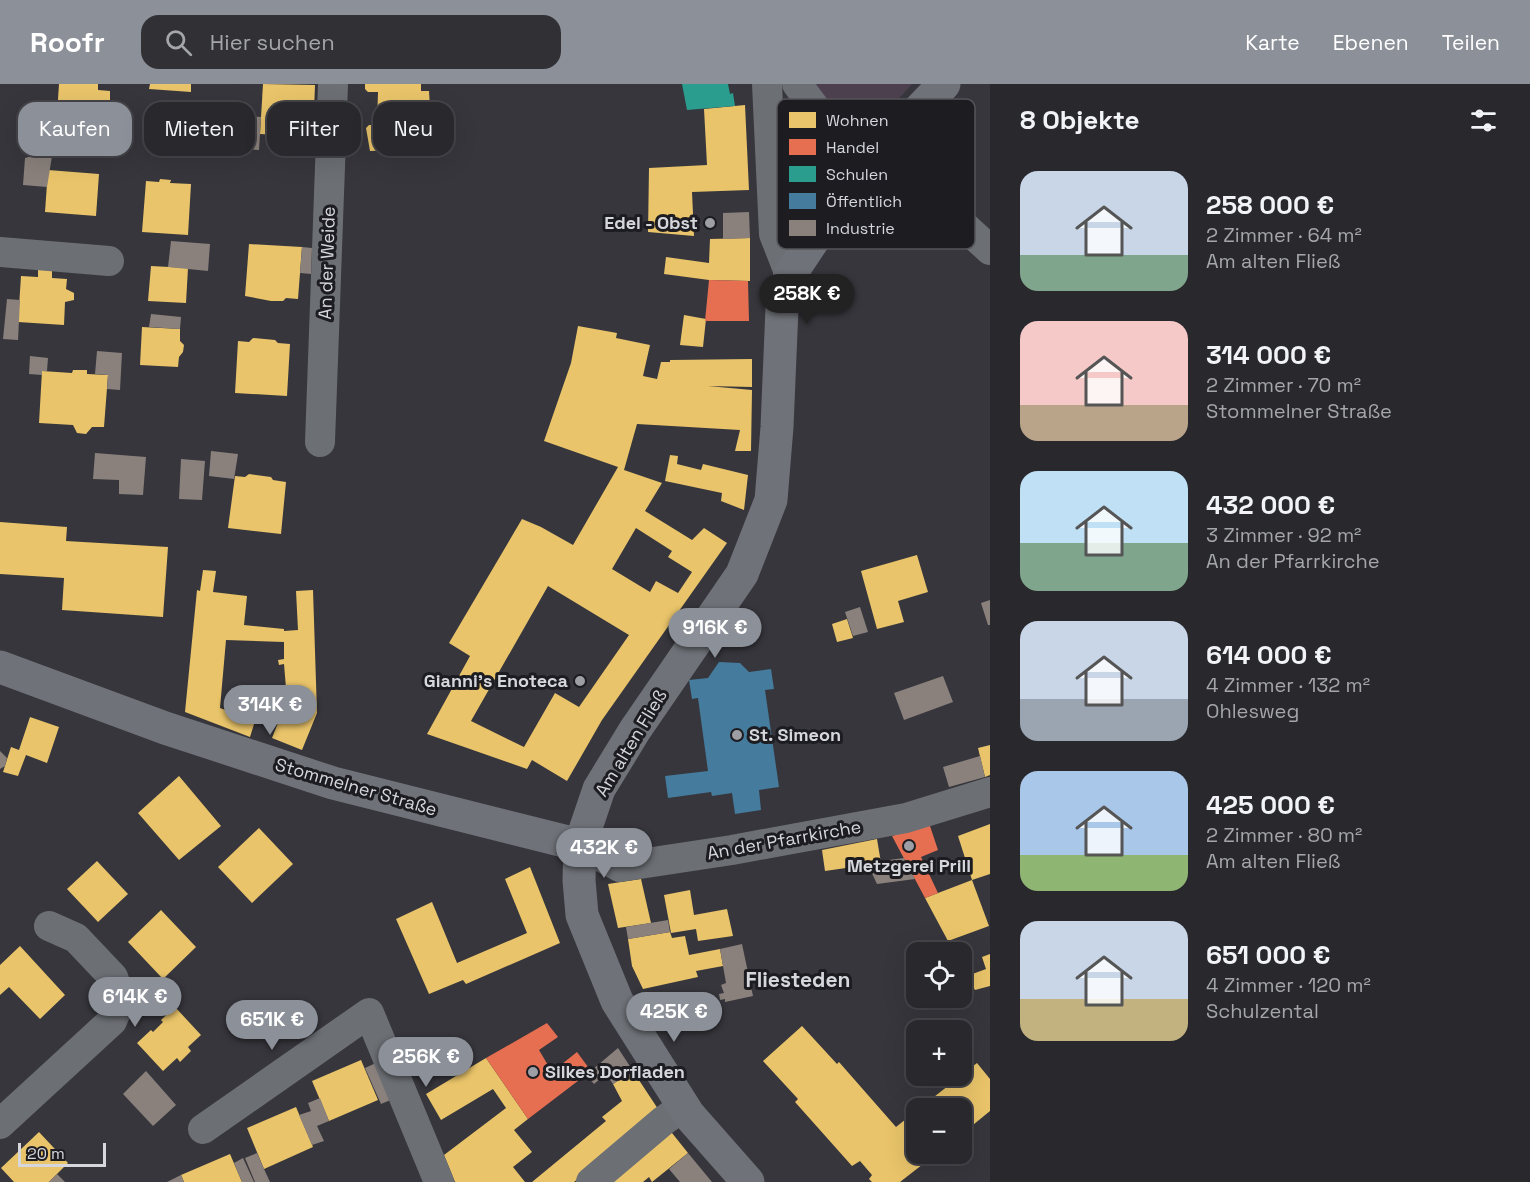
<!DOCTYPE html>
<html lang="de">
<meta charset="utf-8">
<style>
body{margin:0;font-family:"Space Grotesk",sans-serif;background:#303035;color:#f1f3f6;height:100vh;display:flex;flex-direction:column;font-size:22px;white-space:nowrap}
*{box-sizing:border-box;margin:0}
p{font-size:20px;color:#a5a6aa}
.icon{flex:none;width:33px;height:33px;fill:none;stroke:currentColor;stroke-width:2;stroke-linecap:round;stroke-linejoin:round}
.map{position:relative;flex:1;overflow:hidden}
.drawer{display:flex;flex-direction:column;background:#28282d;width:540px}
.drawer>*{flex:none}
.top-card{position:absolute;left:18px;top:18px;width:570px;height:54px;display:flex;gap:12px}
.buttons{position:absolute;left:906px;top:858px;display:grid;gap:12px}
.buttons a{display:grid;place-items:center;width:66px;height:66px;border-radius:12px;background:#28282d;box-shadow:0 6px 24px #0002,0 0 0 2px #444449;font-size:30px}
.scale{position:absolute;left:18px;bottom:15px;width:88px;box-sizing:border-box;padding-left:6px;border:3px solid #d6d7dd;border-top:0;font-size:16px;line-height:21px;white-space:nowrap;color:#d6d7dd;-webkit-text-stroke:4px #1c1c21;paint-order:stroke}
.price{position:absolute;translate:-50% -51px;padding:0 14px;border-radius:21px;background:#8c9099;color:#fff;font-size:20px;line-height:39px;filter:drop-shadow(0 2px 3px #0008)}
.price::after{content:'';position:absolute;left:50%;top:36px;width:18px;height:14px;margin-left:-9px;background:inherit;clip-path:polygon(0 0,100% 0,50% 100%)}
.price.selected{background:#222;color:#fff}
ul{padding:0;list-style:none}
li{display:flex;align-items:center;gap:18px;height:150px;padding:0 30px}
li span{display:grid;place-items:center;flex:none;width:168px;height:120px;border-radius:18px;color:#555}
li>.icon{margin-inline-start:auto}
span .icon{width:72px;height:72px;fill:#fffc;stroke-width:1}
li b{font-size:26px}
h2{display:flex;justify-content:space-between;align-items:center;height:72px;padding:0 30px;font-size:26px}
.tag{padding:0 21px;border-radius:18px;background:#28282d;box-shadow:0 6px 24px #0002,0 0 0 2px #444449;font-size:21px;line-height:54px}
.tag.selected{background:#8c9099;color:#fff}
header{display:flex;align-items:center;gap:36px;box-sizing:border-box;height:84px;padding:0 30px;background:#8c9099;color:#fff}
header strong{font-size:28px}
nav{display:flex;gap:33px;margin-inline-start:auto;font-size:21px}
.search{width:420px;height:54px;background:#303035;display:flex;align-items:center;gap:15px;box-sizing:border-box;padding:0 21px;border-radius:18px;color:#a5a6aa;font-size:22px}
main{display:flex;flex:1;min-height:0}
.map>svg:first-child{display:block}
</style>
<header>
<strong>Roofr</strong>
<div class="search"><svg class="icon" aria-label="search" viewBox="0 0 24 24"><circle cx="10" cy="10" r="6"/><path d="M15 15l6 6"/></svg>Hier suchen</div>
<nav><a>Karte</a><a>Ebenen</a><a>Teilen</a></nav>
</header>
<main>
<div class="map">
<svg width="990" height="1098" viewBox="0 0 990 1098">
<rect width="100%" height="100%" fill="#36363c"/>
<polygon fill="#4d404e" points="811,0 912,0 859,59"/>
<g fill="#e9c46a" fill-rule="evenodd">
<polygon points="59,0 98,0 98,6 110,7 110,26 96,24 96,33 57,30"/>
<polygon points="150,0 191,0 191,8 149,5"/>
<polygon points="263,0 315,1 313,53 260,50"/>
<polygon points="365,0 421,0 421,7 429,7 431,40 422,40 423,65 370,67 366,44 369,41 377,41 378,8 368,8 365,5"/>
<polygon points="745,21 749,106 692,108 694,152 648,148 649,84 707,81 704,25"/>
<polygon points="48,86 99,90 96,132 45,128"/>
<polygon points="160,95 171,96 170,99 191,100 188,151 142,148 146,97 159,98"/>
<polygon points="750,154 750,197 709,196 664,190 666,173 709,179 710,155"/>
<polygon points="249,160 302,163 298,215 286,214 283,217 271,217 245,212"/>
<polygon points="151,182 188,184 186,219 148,217"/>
<polygon points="38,185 52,187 52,194 67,195 66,205 74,209 74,216 65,218 64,241 18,238 21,192 38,193"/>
<polygon points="684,231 706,235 703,263 680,261"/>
<path d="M578,242L617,249L616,254L650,261L643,292L657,295L661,278H670V276L752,275V303L708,302L752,306L751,367H735L740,346L637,340L624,386L662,399L645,427L692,456L704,444L727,459L602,636L567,697L532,676L527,685L427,650L470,572L449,559L522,435L541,443L573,461L618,383L544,357L571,279ZM636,444L672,467L668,473L692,488L678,509L656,497L650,508L612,485ZM548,502L629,551L579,623L555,609L524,663L471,637Z"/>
<polygon points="142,243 180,245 180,257 184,261 183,268 179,273 178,283 140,281"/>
<polygon points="253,254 275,256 278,259 290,260 287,312 235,309 238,257 249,258"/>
<polygon points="73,286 87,286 87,290 108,291 104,343 92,343 86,350 77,349 73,341 39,339 42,287 72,289"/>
<polygon points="670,371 678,372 677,380 701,386 703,380 748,391 744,426 721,417 722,409 665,397"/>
<polygon points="249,390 271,393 273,396 286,398 281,450 228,444 235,392 245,393"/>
<polygon points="0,438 67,443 66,457 168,463 163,533 62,526 64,494 0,490"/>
<polygon points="917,471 928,508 898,517 904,538 877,545 861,487"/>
<polygon points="203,486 216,487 213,508 247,512 244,541 284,545 284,547 298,546 296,507 313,506 317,629 302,666 272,654 287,616 284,580 279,581 278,576 284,575 284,558 226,556 220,624 255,637 250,653 185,628 197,506 200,507"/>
<polygon points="847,535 853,554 837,558 832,540"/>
<polygon points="30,633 59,643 47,679 26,671 18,692 3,688 11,663 19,666"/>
<polygon points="990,661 990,691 985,693 978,664"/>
<polygon points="179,692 221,742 179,776 138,729"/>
<polygon points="990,740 990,790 972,796 958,752"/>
<polygon points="259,744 293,780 252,819 218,783"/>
<polygon points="877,755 881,779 825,787 822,766"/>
<polygon points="97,777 128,810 98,838 67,805"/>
<polygon points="530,783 560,859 466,900 463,896 429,910 396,835 432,818 457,879 527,849 505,795"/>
<polygon points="641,795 651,839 618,844 608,800"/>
<polygon points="972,796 989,842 948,857 925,814"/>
<polygon points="690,806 694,831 727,825 733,852 698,857 696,845 671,849 664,811"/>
<polygon points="161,826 196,863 163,895 128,858"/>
<polygon points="670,848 672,854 685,852 689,871 720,865 723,882 696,887 698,893 643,905 632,882 628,855"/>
<polygon points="20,862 65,911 40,935 9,903 0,911 0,881"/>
<polygon points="990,870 990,902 975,906 967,892 986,885 982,873"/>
<polygon points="968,897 973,906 962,910 962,899"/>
<polygon points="175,923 201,951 188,963 191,967 180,978 177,974 163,987 137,959 151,946 153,948 163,938 161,936"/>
<polygon points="802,942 837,980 839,978 896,1043 916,1027 916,1070 936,1070 900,1098 872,1098 869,1095 872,1091 860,1077 852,1082 795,1018 798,1015 763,977"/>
<polygon points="486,974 528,1035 514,1046 532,1068 513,1083 525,1098 455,1098 444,1071 506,1024 493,1005 441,1036 426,1010"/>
<polygon points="361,976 378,1016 329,1037 312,997"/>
<polygon points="977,979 990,995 990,1027 962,1050 962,1024 920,1024"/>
<polygon points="633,987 660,1028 574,1098 532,1098 606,1037 602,1033 622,1017 613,1000"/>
<polygon points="296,1023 313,1063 264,1085 247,1044"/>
<polygon points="668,1044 688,1069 652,1098 649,1093 643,1098 602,1098"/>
<polygon points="39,1048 68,1079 49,1098 14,1098 1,1084"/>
<polygon points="230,1070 242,1098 184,1098 181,1091"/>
</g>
<g fill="#e76f51">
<polygon points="709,196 748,197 749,237 705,237"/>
<polygon points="929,739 938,766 921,773 938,809 925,814 892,752"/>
<polygon points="547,939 558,953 539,966 552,988 577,968 591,987 528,1035 486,974"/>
</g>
<polygon fill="#2a9d8f" points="682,0 728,0 730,10 733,9 735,22 687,26"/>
<polygon fill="#457b9d" points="719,578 740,579 749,588 771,585 774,605 765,606 779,703 759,706 761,726 735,730 732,709 712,712 711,708 668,714 665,692 708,687 698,614 692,615 689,596 708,594"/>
<g fill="#8a817c">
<polygon points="246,32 261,33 259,66 243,65"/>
<polygon points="40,70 52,72 47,103 23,101 25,74"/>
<polygon points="749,128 750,154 723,155 723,129"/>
<polygon points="171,157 210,160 208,187 168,183"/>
<polygon points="302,163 312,164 311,190 300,189"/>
<polygon points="7,215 20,216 18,256 3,255"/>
<polygon points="151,230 181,233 180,245 149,243"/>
<polygon points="97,267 122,269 120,306 107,305 108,291 95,290"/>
<polygon points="30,272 48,274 47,287 42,287 42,291 29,290"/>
<polygon points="211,367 238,370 234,395 209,392"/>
<polygon points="95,369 146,373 143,411 119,410 119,396 93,395"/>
<polygon points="181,375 205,377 202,416 179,415"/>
<polygon points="990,516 990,541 988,541 981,519"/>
<polygon points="860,523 868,548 853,552 845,528"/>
<polygon points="943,592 953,618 904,636 894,609"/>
<polygon points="0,667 7,674 5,682 0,685"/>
<polygon points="980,672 985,693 949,703 943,683"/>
<polygon points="904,774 915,795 877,800 868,781 881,779 881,777"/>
<polygon points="668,836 670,848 628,855 626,843"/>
<polygon points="742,860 753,912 725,918 725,915 720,916 719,910 724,909 721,901 726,899 720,865"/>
<polygon points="618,964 633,987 613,1000 606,990 594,1000 586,991"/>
<polygon points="376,979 393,1015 381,1020 365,984"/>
<polygon points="146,987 176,1021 153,1042 123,1010"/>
<polygon points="320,1014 329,1037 317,1042 324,1057 312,1061 299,1031 311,1027 308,1019"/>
<polygon points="257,1069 264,1085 270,1098 255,1098 245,1074"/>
<polygon points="688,1069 712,1098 680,1098 669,1085"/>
<polygon points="243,1074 254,1098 242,1098 234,1079"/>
<polygon points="57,1090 65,1098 49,1098"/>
<polygon points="181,1091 184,1098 167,1098"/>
</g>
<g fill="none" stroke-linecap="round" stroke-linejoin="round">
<g stroke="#6c6f74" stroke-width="30">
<polyline points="767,0 774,150 790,191"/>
<polyline points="797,0 837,53 926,107 990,166"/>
<polyline points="0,168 109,177"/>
<polyline points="320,358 333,0"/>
<polyline points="580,761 620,783 732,766 906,734 990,708"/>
<polyline points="0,1040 112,937 121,916 113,893 76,854 49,842"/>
<polyline points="203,1045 369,929 439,1098"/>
<polyline points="591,1098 663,1037 684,1022"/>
</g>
<g stroke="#6f7278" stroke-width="33">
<polyline points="0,583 165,644 333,699 580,761"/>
<polyline points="748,1098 689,1031 617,917 582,831 579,796 580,761 599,705 635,646 742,490 771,416 777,343 782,224 790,191 838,119 873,74 944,0"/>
</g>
</g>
<g fill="#9e9fa5" stroke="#1c1c21" stroke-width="2">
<circle cx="710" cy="139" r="6"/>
<circle cx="580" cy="597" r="6"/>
<circle cx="737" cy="651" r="6"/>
<circle cx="909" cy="762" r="6"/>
<circle cx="533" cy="988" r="6"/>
</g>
<g text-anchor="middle" stroke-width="6" stroke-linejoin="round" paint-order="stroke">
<g font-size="18" font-weight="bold" fill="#d6d7dd" stroke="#1c1c21" text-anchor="end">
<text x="698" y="145">Edel - Obst</text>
<text x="568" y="603">Gianni's Enoteca</text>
<text x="749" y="657" text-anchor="start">St. Simeon</text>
<text x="909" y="788" text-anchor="middle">Metzgerei Prill</text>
<text x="545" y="994" text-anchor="start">Silkes Dorfladen</text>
</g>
<g font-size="18" fill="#d6d7dd" stroke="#1c1c21">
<text transform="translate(327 179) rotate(-88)" y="6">An der Weide</text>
<text transform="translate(631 659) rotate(-59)" y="6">Am alten Fließ</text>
<text transform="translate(356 703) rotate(16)" y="6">Stommelner Straße</text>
<text transform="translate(784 756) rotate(-10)" y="6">An der Pfarrkirche</text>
</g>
<g font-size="21" font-weight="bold" fill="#d6d7dd" stroke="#1c1c21">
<text x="798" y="903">Fliesteden</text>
</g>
</g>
<rect x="777" y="15" width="198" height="150" rx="9" fill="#1c1c21" stroke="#545459" stroke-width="1.5"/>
<rect x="789" y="28" width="27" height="16" fill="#e9c46a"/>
<rect x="789" y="55" width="27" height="16" fill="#e76f51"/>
<rect x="789" y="82" width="27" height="16" fill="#2a9d8f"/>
<rect x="789" y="109" width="27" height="16" fill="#457b9d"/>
<rect x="789" y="136" width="27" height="16" fill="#8a817c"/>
<g font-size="16" fill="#d6d7dd">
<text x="826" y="42">Wohnen</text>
<text x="826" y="69">Handel</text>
<text x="826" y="96">Schulen</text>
<text x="826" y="123">Öffentlich</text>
<text x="826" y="150">Industrie</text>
</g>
</svg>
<div class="buttons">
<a><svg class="icon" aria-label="locate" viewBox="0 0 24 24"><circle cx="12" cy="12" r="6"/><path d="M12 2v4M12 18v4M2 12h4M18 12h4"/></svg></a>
<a>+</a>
<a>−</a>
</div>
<div class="scale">20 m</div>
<b class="price selected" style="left:807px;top:241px">258K €</b>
<b class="price" style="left:715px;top:575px">916K €</b>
<b class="price" style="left:270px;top:652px">314K €</b>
<b class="price" style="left:604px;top:795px">432K €</b>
<b class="price" style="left:135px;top:944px">614K €</b>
<b class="price" style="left:674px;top:959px">425K €</b>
<b class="price" style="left:272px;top:967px">651K €</b>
<b class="price" style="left:426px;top:1004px">256K €</b>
<div class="top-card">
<a class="tag selected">Kaufen</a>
<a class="tag">Mieten</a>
<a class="tag">Filter</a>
<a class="tag">Neu</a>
</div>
</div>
<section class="drawer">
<h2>8 Objekte<svg class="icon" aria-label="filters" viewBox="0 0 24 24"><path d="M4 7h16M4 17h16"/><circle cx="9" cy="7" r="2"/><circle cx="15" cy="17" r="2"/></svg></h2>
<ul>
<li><span style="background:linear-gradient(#c9d6e8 70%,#7fa58c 0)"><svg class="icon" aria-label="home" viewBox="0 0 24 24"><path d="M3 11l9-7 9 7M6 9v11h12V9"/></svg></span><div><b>258 000 €</b><p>2 Zimmer · 64 m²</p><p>Am alten Fließ</p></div></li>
<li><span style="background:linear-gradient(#f6c9c9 70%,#b9a48a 0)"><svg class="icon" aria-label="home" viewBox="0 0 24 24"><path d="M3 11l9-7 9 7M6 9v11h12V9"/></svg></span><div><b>314 000 €</b><p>2 Zimmer · 70 m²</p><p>Stommelner Straße</p></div></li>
<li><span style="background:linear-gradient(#bfe0f5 60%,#7fa58c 0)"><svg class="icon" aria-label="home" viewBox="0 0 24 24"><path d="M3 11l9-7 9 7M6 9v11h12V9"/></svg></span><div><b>432 000 €</b><p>3 Zimmer · 92 m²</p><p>An der Pfarrkirche</p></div></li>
<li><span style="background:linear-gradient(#c9d6e8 65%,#9aa5b1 0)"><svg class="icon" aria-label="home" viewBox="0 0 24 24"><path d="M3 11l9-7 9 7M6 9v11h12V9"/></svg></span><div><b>614 000 €</b><p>4 Zimmer · 132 m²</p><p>Ohlesweg</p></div></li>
<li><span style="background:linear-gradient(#a9c7e8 70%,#8fb573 0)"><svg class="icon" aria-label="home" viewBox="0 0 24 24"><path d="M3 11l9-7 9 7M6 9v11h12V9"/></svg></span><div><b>425 000 €</b><p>2 Zimmer · 80 m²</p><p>Am alten Fließ</p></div></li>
<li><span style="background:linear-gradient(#c9d6e8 65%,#c2b280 0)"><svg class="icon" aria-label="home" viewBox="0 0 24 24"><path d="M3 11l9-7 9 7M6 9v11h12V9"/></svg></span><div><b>651 000 €</b><p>4 Zimmer · 120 m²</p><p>Schulzental</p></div></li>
</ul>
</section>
</main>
